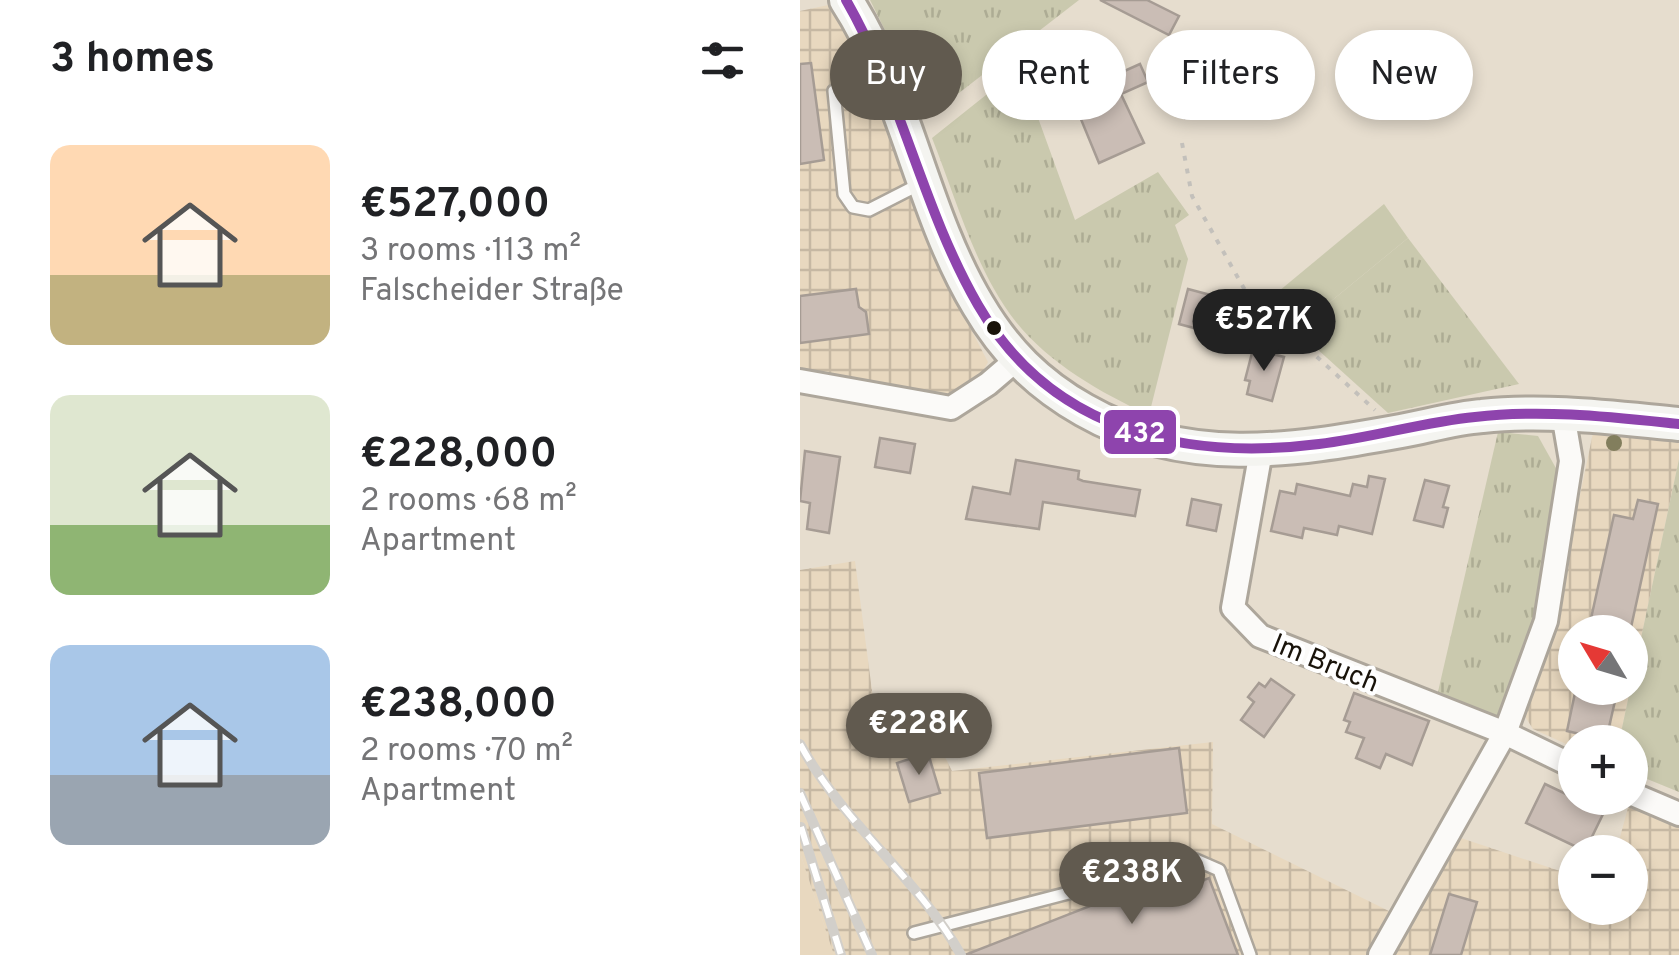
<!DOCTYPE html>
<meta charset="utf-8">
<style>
body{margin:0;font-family:Overpass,sans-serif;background:#f6f6f6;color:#202124;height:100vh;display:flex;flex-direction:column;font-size:38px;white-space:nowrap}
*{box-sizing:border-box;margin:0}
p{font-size:32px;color:#757577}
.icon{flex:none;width:55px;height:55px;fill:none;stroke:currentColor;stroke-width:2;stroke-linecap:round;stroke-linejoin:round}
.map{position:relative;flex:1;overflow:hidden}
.details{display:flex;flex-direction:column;background:#fff;width:800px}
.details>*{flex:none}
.guide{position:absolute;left:30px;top:30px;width:698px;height:90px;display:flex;gap:20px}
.needle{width:65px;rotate:308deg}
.fabs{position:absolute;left:758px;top:615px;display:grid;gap:20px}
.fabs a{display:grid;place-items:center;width:90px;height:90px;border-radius:50%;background:#fff;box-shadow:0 5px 15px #0003;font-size:50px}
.price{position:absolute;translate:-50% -85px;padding:0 22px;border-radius:35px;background:#615a4f;color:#fff;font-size:32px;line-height:65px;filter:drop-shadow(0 2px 5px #0008)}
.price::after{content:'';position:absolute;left:50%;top:60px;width:30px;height:22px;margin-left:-15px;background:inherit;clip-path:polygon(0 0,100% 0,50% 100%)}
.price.on{background:#222;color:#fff}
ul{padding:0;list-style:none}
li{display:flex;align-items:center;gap:30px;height:250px;padding:0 50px}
li span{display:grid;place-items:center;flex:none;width:280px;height:200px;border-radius:20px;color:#555}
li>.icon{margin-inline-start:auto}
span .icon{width:120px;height:120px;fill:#fffc;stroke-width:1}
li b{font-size:42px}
h2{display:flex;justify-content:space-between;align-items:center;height:120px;padding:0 50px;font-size:42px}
.tag{padding:0 35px;border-radius:45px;background:#fff;box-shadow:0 5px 15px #0003;font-size:35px;line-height:90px}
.tag.on{background:#615a4f;color:#fff}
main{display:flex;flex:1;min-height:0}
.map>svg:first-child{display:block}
</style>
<main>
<section class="details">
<h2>3 homes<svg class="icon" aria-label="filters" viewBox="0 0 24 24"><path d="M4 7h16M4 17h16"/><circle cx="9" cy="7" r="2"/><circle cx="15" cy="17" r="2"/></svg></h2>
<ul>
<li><span style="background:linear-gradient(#ffd9b3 65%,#c2b280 0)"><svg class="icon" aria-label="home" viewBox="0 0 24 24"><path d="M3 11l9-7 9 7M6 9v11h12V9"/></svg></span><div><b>€527,000</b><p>3 rooms · 113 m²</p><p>Falscheider Straße</p></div></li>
<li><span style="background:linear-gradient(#dfe7d0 65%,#8fb573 0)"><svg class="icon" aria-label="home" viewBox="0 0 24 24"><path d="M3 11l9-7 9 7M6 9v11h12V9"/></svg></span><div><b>€228,000</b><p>2 rooms · 68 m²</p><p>Apartment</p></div></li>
<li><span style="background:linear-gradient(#a9c7e8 65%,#9aa5b1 0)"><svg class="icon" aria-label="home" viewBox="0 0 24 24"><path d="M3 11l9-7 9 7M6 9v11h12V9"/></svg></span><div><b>€238,000</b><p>2 rooms · 70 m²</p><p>Apartment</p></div></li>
</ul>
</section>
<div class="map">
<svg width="879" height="955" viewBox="0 0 879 955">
<defs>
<pattern id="industrial-grid" width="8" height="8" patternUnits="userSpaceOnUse" patternTransform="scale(2.5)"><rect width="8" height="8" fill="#e8d8bf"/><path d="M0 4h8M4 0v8" fill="none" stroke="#c6b8a3"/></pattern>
<pattern id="grass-tufts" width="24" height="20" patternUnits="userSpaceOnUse" patternTransform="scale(2.5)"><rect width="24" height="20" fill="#cac9ae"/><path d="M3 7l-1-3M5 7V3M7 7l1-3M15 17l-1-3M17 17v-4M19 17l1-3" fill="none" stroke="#adac94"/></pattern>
</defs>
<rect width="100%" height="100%" fill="#e6ddce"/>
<polygon fill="#e8d8bf" points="0,853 34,955 0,955"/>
<g fill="url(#industrial-grid)" fill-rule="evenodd">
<polygon points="33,4 64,58 149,276 156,301 188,362 175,386 146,400 0,373 0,11"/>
<path d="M795,423L879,435V459L819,742H775V748L733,729L724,715L754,621ZM775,632H830V688H775Z"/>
<polygon points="55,561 79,744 134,735 152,771 413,742 412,824 595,914 640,831 775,876 775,908 830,908 830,852 816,852 829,804 879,821 879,955 34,955 0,853 0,570"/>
</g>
<g fill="url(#grass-tufts)">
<polygon points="70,0 279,0 128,117"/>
<path d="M220,68L275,220L358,172L389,215L375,225L388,259L349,415C301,393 250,364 216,322C175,270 156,198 132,138Z"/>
<polygon points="608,238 719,384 588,413 496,330"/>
<polygon points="698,432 738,436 757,470 736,613 699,720 637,696"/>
<polygon points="879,459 879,792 830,772 830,742 819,742"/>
</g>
<polygon fill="#cac9ae" points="584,204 608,238 496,330 467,301"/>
<g fill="#cabdb5" stroke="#a69c94" stroke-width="2.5">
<polygon points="300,0 347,0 379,16 369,35"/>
<polygon points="11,63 24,160 0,164 0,64"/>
<polygon points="340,64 348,82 321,94 344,143 299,163 271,95"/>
<polygon points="394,64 407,112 385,118 373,70"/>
<polygon points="56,289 59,307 66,312 69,334 0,343 0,296"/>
<polygon points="388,289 448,305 439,340 379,324"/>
<polygon points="453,349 484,357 472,401 447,394 450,381 445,380"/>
<polygon points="80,438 115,444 110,473 75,467"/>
<polygon points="5,451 40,457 29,533 7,529 10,503 0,501"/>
<polygon points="216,460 279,471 278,479 283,481 340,490 335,516 243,502 239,529 166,519 173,487 210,494"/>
<polygon points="569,476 585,479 572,534 539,526 537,535 504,528 502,538 471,531 480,491 495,494 497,484 550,496 553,484 567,487"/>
<polygon points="625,480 649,486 643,507 648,508 643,527 614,520"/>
<polygon points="392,499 421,505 416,531 387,525"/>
<polygon points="838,500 858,504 830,632 788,632 814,515 833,519"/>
<polygon points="471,679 494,695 464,737 441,720 454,702 448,697 459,683 465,687"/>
<polygon points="776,688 818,688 806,740 767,731"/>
<polygon points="554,693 629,721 612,765 586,754 580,768 556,758 564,738 546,732 550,722 544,720"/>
<polygon points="379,748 387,813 187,838 179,773"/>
<polygon points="128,753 140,793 109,802 97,763"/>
<polygon points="745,784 804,812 785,851 726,823"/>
<polygon points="409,878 438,955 165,955 354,881 360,897"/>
<polygon points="649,894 677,902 661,955 630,955"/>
</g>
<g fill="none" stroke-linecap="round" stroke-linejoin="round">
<g stroke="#ada69b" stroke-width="16">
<g id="lane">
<polyline points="80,75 34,91 44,194 53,207 69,210 120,184"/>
<polyline points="114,933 396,860 419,870 450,955"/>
</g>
</g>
<g stroke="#ada69b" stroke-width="28">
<g id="street">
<polyline points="0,381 151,408 188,384 216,360"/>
<polyline points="461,451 433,608 460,636 705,733 775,767"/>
<polyline points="830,793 879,814"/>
<polyline points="580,955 705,733 746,621 771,461 763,414"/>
</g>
</g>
<g stroke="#ada69b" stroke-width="38">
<path id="secondary" d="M46,0C107,94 121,210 178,305C205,351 238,384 284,410C385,468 491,451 601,431C628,426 655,418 682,416C747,409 814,418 879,424"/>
</g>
<polyline stroke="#c3c0bb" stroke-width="4" stroke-dasharray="5 8" stroke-linecap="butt" points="382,143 392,196 446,292 575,410"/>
<use href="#lane" stroke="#fbfaf8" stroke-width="11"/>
<use href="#street" stroke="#fbfaf8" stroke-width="22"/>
<use href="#secondary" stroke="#f4f4f0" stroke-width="32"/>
<g stroke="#d2cfca" stroke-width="10">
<g id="rail">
<path d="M0,744C43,823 117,877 161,955"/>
<polyline points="0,793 72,955"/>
<polyline points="1,827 41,955"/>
</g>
</g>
<use href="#rail" stroke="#fff" stroke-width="6" stroke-dasharray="19" stroke-linecap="butt"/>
<g stroke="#fff" stroke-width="18">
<path id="bus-1" d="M46,0C102,97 122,208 178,305C251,431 384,461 519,444C572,438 623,422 675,417C743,409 811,417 879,424"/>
</g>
<use href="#bus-1" stroke="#8e44ad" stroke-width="10"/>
</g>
<circle fill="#827e5d" cx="814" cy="443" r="8"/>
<circle fill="#19130a" stroke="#fff" stroke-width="4" cx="194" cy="328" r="9"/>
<g text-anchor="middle" stroke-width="8" stroke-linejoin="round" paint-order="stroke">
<g font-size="28" fill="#19130a" stroke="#fff">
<text transform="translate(526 662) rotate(22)" y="10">Im Bruch</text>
</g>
</g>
<rect stroke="#fff" stroke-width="4" x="302" y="408" width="76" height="48" rx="10" fill="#8e44ad"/>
<g font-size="28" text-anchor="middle" font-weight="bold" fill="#fff">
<text x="340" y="442">432</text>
</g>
</svg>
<div class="fabs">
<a><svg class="needle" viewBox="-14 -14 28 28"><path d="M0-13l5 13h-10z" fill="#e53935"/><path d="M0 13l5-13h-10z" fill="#757577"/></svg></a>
<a>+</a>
<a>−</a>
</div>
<b class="price on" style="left:464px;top:374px">€527K</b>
<b class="price" style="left:119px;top:778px">€228K</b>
<b class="price" style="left:332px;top:927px">€238K</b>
<div class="guide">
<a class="tag on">Buy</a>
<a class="tag">Rent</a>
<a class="tag">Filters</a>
<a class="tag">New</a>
</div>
</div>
</main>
